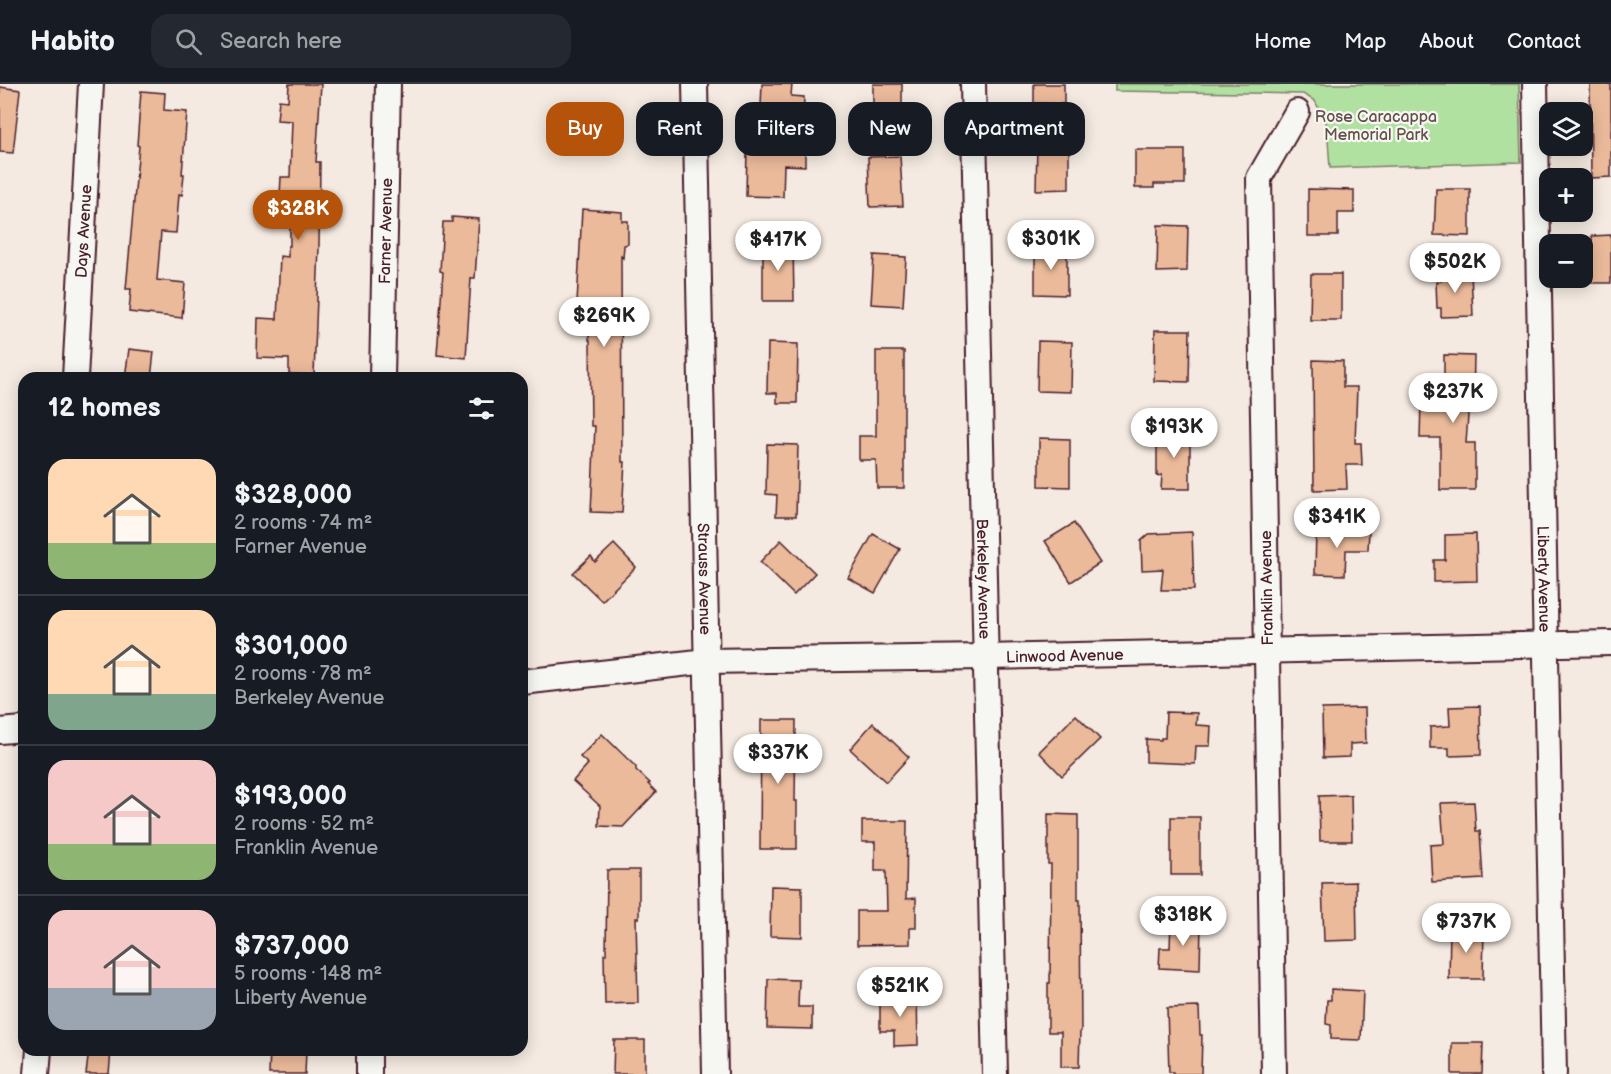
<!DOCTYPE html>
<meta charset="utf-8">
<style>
body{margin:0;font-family:"Balsamiq Sans",sans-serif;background:#242831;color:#f1f3f6;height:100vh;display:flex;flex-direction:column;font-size:22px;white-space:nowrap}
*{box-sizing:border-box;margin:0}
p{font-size:20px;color:#9ea1a6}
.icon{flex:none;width:33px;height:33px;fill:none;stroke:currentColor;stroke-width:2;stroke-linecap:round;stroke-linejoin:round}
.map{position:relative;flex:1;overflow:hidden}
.side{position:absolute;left:18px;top:288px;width:510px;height:684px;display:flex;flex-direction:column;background:#171b24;border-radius:18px;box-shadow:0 3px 15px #0003}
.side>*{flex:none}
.hud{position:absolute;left:546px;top:18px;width:570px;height:54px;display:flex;gap:12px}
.controls{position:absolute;left:1539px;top:18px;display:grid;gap:12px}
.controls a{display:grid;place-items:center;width:54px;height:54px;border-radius:12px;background:#171b24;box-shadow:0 3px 15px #0003;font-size:30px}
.price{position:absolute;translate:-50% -51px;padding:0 14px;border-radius:21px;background:#fff;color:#222;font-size:20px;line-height:39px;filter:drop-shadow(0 2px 3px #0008)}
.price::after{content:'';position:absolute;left:50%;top:36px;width:18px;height:14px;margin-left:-9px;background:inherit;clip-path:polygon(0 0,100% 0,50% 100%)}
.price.selected{background:#b45309;color:#fff}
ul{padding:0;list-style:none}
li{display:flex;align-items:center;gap:18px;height:150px;padding:0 30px}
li+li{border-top:2px solid #363941}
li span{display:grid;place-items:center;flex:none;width:168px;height:120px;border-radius:18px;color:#555}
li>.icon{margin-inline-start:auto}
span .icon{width:72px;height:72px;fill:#fffc;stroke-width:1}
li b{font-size:26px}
h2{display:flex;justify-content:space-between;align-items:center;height:72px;padding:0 30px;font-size:26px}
.tag{padding:0 21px;border-radius:18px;background:#171b24;box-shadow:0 3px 15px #0003;font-size:21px;line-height:54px}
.tag.selected{background:#b45309;color:#fff}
header{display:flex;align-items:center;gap:36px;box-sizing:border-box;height:84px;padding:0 30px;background:#171b24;border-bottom:2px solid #363941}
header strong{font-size:28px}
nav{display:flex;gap:33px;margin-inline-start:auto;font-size:21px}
.search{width:420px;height:54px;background:#242831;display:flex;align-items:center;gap:15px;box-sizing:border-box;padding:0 21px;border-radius:18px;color:#9ea1a6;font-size:22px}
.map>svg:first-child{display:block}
</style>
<header>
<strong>Habito</strong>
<div class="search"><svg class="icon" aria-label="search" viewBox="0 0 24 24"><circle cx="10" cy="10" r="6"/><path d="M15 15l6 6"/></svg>Search here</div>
<nav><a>Home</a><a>Map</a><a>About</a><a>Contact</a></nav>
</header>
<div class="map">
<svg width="1611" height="990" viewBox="0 0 1611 990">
<rect width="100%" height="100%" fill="#f4eae1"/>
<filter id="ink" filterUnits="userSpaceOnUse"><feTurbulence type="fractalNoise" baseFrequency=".0167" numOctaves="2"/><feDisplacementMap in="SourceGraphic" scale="12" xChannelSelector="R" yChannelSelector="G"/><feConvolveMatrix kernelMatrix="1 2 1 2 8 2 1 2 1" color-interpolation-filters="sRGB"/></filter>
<g filter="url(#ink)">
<polygon fill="#b0e1a1" stroke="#7d8066" stroke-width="1.5" points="1115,0 1519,0 1521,78 1330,84 1327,41 1315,17 1303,10 1115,7"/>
<g fill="#ebba9b" stroke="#4a1f2b" stroke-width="1.5">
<polygon points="289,0 321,0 316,78 320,78 319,163 314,291 289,290 289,275 257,274 258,234 277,235 280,172 288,173 288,162 290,162 290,112 280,112 281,93 290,93 292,37 277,36 279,16 288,17"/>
<polygon points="762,0 792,0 791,12 804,13 802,59 805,59 805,82 784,81 783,113 746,112 747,65 759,66"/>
<rect x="873" y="0" width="29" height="30"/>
<polygon points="1034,0 1064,0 1064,20 1034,19"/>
<polygon points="1590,0 1611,0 1611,93 1591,94"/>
<polygon points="0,3 20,6 13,69 0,68"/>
<polygon points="141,7 165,9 164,26 187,28 182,90 184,90 182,111 179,110 176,149 161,148 157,196 185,199 182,234 129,228 131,205 126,205 139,62 137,61"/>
<polygon points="1037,63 1069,63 1069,105 1036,106"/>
<polygon points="1135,66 1185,66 1185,100 1154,100 1154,104 1135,104"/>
<polygon points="900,72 903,122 870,123 868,73"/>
<polygon points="1308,105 1354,106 1354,129 1338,129 1338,152 1308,152"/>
<polygon points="1436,105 1470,105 1470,152 1434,151"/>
<polygon points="582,125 622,128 622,137 628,137 628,160 624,161 623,174 621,172 622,378 625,378 622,429 591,428 595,342 591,342 590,256 589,256 589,238 577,238 577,219"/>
<polygon points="452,133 479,135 475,194 471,194 466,274 437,271 443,188 440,187 443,138 452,138"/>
<polygon points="1158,141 1188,142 1187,187 1157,188"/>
<polygon points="1611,151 1611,199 1592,199 1592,152"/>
<polygon points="793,159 794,217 763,217 763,160"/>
<polygon points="1035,163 1067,163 1067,211 1035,210"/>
<polygon points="874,171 906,173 903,222 871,220"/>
<polygon points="1441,188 1471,188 1473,232 1441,233 1441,224 1437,224 1436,198 1441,197"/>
<polygon points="1311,190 1341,190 1341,236 1310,236"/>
<polygon points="1155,246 1190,246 1189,298 1154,297"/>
<polygon points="1038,257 1072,258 1071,308 1037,307"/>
<polygon points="768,259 798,260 797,319 777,319 777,309 767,309"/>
<polygon points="129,265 154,268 151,294 125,294"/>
<polygon points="876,267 904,267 904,404 877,404 876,376 859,376 859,352 876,352"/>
<polygon points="1444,271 1474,272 1473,318 1469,318 1466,359 1475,359 1475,406 1440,406 1440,354 1420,354 1421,318 1439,319 1439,295 1444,295"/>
<polygon points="1313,276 1343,277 1343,303 1357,303 1355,359 1361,359 1362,381 1346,381 1347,405 1314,406"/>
<polygon points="1157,347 1190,347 1190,405 1161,405 1162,391 1157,392"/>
<polygon points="1039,354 1070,355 1070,403 1039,402"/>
<polygon points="767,360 798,361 796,432 776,432 777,411 766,410"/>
<polygon points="1074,439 1100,479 1071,498 1045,457"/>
<polygon points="1316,445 1369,446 1368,466 1346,466 1345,491 1315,490"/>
<polygon points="1192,448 1194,506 1161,506 1163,485 1142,486 1141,457 1149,450"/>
<polygon points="873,450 900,465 875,509 848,494"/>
<polygon points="1476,450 1477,497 1434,498 1434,476 1445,476 1445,451"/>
<polygon points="781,456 815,489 794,511 760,478"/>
<polygon points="614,460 636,483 602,517 573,489 591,472 595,478"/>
<polygon points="1480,622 1481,671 1449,672 1449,664 1430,664 1430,643 1450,642 1449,623"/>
<polygon points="1365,624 1366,659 1350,660 1350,673 1323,674 1322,625"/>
<polygon points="1166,628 1197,629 1196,641 1211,642 1210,662 1196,662 1195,680 1146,678 1146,655 1161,656 1161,654 1165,654"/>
<polygon points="1076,631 1100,655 1062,692 1039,668"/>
<polygon points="761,636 796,636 795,717 797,717 797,765 760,765"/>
<polygon points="873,639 909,673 886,698 850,665"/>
<polygon points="602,650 636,683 636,686 650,699 648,700 656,708 623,743 599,742 600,722 573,697 588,680 580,673"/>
<polygon points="1351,711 1352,757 1320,757 1319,712"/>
<polygon points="1474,718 1476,747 1480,747 1483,795 1432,798 1430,761 1444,760 1441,719"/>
<polygon points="1048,730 1078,731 1078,816 1080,816 1081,947 1080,947 1079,983 1061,983 1061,948 1048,948 1048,899 1050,899 1051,780 1048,780"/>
<rect x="1171" y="733" width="29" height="58"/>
<polygon points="862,737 907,737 906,815 916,814 916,844 910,844 910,860 857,861 857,827 887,827 886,787 875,787 875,758 862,758"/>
<polygon points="607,786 639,786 639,834 636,834 638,919 605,920 604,870 606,870"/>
<polygon points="1356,798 1357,856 1324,857 1322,799"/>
<polygon points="771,802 802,803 802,853 770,852"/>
<polygon points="1171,837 1201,838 1200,886 1159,884 1160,864 1170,864"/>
<polygon points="1450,845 1484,845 1483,895 1449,895"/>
<polygon points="768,895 799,896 798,923 812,923 812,945 767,944"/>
<polygon points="1331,905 1363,907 1361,956 1331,955 1331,941 1326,940 1327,916 1331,916"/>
<polygon points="917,911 918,961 894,962 894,947 880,947 880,912"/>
<polygon points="1199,923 1200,951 1202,951 1201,990 1173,990 1173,988 1169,988 1167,924"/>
<polygon points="614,956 645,956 645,990 613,990"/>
<polygon points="1452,959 1483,959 1482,990 1452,990"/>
<polygon points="89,966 111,966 109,990 86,990"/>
<polygon points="270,966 306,966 305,990 269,990"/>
</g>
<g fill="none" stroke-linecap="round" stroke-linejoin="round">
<g stroke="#4a1f2b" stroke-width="28">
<g id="minor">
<path id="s1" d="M695,0L715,990"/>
<path id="s2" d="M973,0L995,990"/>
<path id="s3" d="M1535,0L1554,990"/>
<path id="s4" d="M75,294L91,0"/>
<path id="s5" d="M382,294L388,0"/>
<path id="s6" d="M522,598L707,577L986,573L1611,559"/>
<polyline points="0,647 24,645"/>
<polyline points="37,990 39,966"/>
<polyline points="369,990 369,966"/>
<polyline points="1274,990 1259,94 1297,28"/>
</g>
</g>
<use href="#minor" stroke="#f6f6f2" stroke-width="24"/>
</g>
</g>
<g text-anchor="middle" stroke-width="4.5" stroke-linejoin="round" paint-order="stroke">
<g font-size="16" fill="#645048" stroke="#f6f6f2">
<text x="1376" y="38">Rose Caracappa<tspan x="1376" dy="18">Memorial Park</tspan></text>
</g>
<g font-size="16" fill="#4a1f2b" stroke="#f6f6f2">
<text dy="6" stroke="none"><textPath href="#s4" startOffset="147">Days Avenue</textPath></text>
<text dy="6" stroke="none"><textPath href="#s5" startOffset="147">Farner Avenue</textPath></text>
<text dy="6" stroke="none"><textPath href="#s1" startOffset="495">Strauss Avenue</textPath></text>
<text dy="6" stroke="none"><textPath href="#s2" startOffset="495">Berkeley Avenue</textPath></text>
<text dy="6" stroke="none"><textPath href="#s3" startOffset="495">Liberty Avenue</textPath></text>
<text transform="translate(1266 504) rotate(-91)" y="6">Franklin Avenue</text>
<text dy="6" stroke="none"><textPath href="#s6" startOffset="544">Linwood Avenue</textPath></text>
</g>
</g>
</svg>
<div class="controls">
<a><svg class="icon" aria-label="layers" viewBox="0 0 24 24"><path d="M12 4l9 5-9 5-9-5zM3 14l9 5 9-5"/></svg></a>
<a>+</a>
<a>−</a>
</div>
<b class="price selected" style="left:298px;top:157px">$328K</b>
<b class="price" style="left:1051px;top:187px">$301K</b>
<b class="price" style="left:778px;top:188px">$417K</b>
<b class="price" style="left:1455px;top:210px">$502K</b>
<b class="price" style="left:604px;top:264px">$269K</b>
<b class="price" style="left:1453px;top:340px">$237K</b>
<b class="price" style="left:1174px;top:375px">$193K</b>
<b class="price" style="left:1337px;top:465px">$341K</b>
<b class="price" style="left:778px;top:701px">$337K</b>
<b class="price" style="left:1183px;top:863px">$318K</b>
<b class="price" style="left:1466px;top:870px">$737K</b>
<b class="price" style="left:900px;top:934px">$521K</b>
<div class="hud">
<a class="tag selected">Buy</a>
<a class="tag">Rent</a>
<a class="tag">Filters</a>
<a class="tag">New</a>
<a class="tag">Apartment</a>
</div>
<section class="side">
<h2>12 homes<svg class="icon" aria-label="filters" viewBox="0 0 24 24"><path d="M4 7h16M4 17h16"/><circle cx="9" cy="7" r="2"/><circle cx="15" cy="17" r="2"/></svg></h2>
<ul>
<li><span style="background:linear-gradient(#ffd9b3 70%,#8fb573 0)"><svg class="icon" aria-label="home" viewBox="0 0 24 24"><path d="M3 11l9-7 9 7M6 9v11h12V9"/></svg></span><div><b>$328,000</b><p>2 rooms · 74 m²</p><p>Farner Avenue</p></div></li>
<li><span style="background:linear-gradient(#ffd9b3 70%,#7fa58c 0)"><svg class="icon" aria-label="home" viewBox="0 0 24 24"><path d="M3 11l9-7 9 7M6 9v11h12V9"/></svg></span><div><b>$301,000</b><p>2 rooms · 78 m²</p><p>Berkeley Avenue</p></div></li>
<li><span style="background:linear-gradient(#f6c9c9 70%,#8fb573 0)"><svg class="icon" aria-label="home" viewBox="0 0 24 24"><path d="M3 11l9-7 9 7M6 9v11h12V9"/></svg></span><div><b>$193,000</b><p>2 rooms · 52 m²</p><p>Franklin Avenue</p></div></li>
<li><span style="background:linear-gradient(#f6c9c9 65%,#9aa5b1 0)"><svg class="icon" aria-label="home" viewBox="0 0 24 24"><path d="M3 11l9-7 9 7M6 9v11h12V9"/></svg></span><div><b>$737,000</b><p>5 rooms · 148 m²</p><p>Liberty Avenue</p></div></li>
</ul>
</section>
</div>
